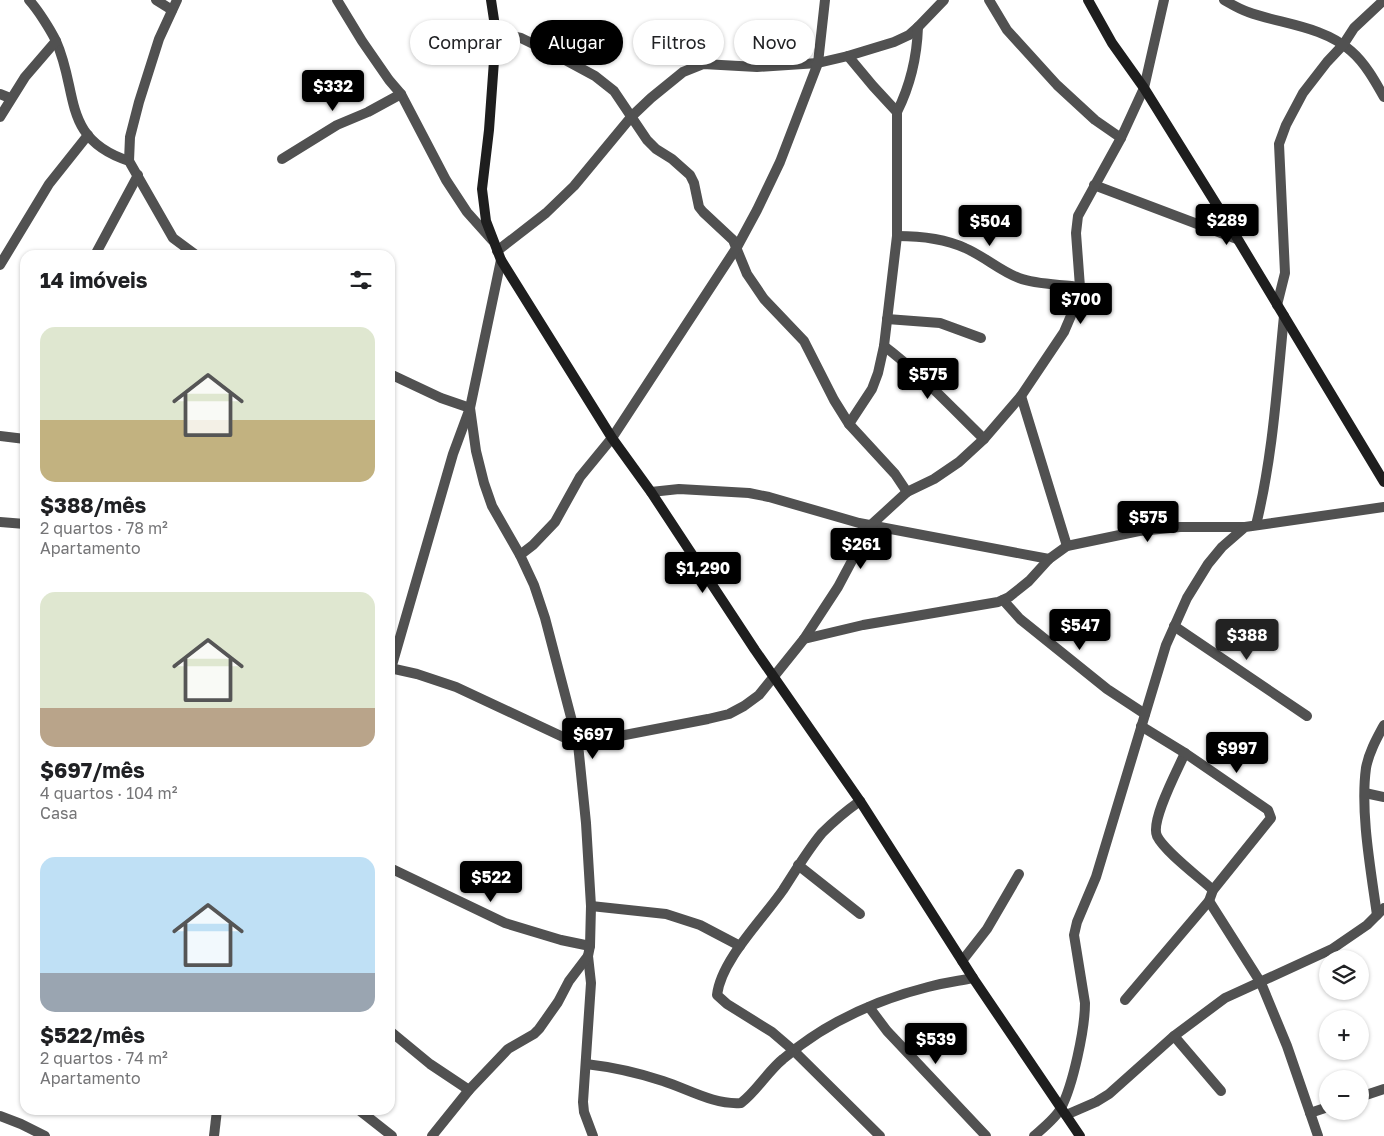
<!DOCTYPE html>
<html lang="pt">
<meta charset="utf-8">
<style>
body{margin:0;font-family:"Golos Text",sans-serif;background:#f6f6f6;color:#202124;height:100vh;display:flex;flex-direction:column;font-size:19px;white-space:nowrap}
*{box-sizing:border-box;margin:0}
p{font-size:16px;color:#757577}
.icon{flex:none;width:28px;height:28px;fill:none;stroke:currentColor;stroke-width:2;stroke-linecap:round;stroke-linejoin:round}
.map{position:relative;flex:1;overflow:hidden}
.panel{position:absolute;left:20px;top:250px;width:375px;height:865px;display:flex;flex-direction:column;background:#fff;border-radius:15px;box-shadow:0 1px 4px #0004}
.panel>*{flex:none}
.top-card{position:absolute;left:410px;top:20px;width:475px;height:45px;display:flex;gap:10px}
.tools{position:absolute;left:1319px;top:950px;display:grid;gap:10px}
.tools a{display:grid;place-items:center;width:50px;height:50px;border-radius:50%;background:#fff;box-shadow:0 1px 4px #0004;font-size:25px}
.price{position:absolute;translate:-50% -42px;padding:0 11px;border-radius:5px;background:#000;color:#fff;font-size:16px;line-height:32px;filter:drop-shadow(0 1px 2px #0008)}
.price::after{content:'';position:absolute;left:50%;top:30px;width:15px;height:11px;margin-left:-8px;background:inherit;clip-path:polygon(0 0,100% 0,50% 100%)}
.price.current{background:#222;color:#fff}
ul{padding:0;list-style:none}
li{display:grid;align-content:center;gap:10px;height:265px;padding:0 20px}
li span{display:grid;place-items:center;height:155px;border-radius:15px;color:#555}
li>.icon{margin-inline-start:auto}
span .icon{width:90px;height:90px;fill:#fffc;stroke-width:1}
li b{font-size:21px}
h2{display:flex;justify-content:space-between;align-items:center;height:60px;padding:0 20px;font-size:21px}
.pill{padding:0 18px;border-radius:22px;background:#fff;box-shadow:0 1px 4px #0004;font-size:18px;line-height:45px}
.pill.current{background:#000;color:#fff}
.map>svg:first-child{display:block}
</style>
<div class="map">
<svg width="1384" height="1136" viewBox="0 0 1384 1136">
<rect width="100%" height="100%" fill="#fff"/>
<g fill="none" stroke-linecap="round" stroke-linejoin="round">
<g stroke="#515151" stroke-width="10">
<path d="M29,0C38,10 50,29 56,41C79,92 61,139 129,161L173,238L196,255"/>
<polyline points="156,0 172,10"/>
<polyline points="337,0 362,41 389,80 401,94 446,180 467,212 492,240"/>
<polyline points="989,0 1007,30 1057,85 1095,120 1121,138"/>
<path d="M1224,0C1231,4 1239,9 1248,12C1281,24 1323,26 1351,51C1365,63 1375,81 1384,97"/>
<polyline points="496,33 521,38 558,56 595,76 614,91 647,140 656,149 672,159 690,175 694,183 699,207 703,212 733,240 747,274 764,299 804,341 834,400 849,424 895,474 907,492"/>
<polyline points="848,56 873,86 897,112"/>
<polyline points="0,94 10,98"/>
<polyline points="0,117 25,77 56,41"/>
<polyline points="282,159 337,125 368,112 401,94"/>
<polyline points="129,161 130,137 139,102 159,39 177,0"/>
<polyline points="1094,185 1237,239"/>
<path d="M897,236C920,236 943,238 965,248C984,256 1000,271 1019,278C1037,285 1060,284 1080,287"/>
<polyline points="497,251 546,213 574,186 632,116 651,98 683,72 703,64 757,67 818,63 848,56 894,42 909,35 918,27 944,0"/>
<polyline points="95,255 138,175"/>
<polyline points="0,265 49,184 88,135"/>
<polyline points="1277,305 1285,273 1279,144 1286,125 1303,93 1327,62 1343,45 1354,28 1384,0"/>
<polyline points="887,319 940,323 981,338"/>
<path d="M884,346C921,374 951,407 984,439"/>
<polyline points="390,374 441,398 470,408 476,451 484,483 492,506 520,555 534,585 545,618 578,744 586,823 591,906 590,946 588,956 591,983 583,1102 584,1112 593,1136"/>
<polyline points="1021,396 1067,546"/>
<path d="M849,424L872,389L878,373L884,346L897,236V112C910,86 917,56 918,27"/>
<polyline points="0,436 25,439"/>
<polyline points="651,492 679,489 749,493 769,497 859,523 1049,559"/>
<polyline points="0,522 25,524"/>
<path d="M1256,525C1273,456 1277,386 1284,316"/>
<polyline points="520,555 533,545 555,522 580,477 612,438 737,247 757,210 780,162 818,63 825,0"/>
<polyline points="1003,600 1020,619 1107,689 1145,714"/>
<polyline points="1174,626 1307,716"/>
<polyline points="804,639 838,587 871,525 907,492 934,479 959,462 984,439 1021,396 1064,332 1073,311 1080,287 1076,233 1078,216 1121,138 1144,88 1164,0"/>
<polyline points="390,668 417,674 456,687 578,744 708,719 729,714 744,706 759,695 804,639 863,625 998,602 1009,597 1029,581 1049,559 1067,546 1139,531 1180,527 1245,527"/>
<polyline points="390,672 453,454 470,408 501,260"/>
<path d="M1185,753C1178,769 1150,821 1157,836C1165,852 1199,877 1213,890"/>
<polyline points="1365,793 1384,797"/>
<path d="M860,801C846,811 834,821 822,833C807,851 796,870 783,890C763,919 721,960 717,995L727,1004L772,1032L793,1050L880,1136"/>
<polyline points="798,865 860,914"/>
<polyline points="390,868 505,923 561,940 590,946"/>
<polyline points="1209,901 1261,983 1287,1046 1318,1136"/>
<polyline points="591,906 666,914 700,925 740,946"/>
<path d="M1377,915C1371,871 1360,812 1366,768C1369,752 1377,738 1384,725"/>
<polyline points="962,961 987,929 1019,874"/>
<polyline points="1125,1000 1209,901 1213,890 1271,818 1268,810 1185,753 1141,726"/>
<polyline points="869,1007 887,1031 986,1136"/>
<polyline points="390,1031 430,1064 469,1090"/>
<polyline points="1174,1036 1221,1091"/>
<path d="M586,1064C612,1067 639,1073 663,1081C688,1089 714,1105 741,1103C757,1091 767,1072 783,1059C824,1024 876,1000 928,987C943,983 958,981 973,978"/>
<polyline points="1360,1097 1384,1089"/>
<polyline points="359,1110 392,1136"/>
<polyline points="1310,1113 1328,1107"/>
<polyline points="1066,1115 1096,1102 1109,1094 1174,1036 1225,998 1332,949 1367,925 1384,908"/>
<polyline points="0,1116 21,1124 45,1136"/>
<polyline points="214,1136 217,1110"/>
<polyline points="432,1136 469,1090 508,1049 534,1034 539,1029 558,1002 569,981 588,956"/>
<path d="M1034,1136C1043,1128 1056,1118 1061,1108C1073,1085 1085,1029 1085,1003L1074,935L1077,922L1096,877L1166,645L1187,598L1208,564L1222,547L1245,527L1384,507"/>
</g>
<g stroke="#1e1e1e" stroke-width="10">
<polyline points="491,0 496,33 489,130 482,189 486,221 501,260 612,438 651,492 755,650 860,801 973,978 1080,1136"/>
<polyline points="1088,0 1112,43 1144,88 1228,223 1384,482"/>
</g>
</g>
</svg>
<div class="tools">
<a><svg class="icon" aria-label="layers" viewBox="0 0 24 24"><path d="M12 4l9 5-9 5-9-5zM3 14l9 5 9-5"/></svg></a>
<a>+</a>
<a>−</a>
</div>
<b class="price" style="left:333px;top:112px">$332</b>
<b class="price" style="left:1227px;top:246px">$289</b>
<b class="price" style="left:990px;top:247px">$504</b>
<b class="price" style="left:1081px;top:325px">$700</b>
<b class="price" style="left:928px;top:400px">$575</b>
<b class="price" style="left:1148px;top:543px">$575</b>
<b class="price" style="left:861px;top:570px">$261</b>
<b class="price" style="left:703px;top:594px">$1,290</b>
<b class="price" style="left:1080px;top:651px">$547</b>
<b class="price current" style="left:1247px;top:661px">$388</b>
<b class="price" style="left:593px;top:760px">$697</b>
<b class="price" style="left:1237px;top:774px">$997</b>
<b class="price" style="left:491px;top:903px">$522</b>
<b class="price" style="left:936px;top:1065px">$539</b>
<div class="top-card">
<a class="pill">Comprar</a>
<a class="pill current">Alugar</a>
<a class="pill">Filtros</a>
<a class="pill">Novo</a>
</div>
<section class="panel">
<h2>14 imóveis<svg class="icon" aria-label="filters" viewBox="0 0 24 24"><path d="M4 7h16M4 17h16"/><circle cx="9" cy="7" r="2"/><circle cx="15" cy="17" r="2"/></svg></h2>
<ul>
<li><span style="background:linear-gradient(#dfe7d0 60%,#c2b280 0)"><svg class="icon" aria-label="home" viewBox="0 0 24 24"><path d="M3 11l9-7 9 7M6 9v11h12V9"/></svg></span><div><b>$388/mês</b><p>2 quartos · 78 m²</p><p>Apartamento</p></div></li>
<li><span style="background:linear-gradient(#dfe7d0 75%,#b9a48a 0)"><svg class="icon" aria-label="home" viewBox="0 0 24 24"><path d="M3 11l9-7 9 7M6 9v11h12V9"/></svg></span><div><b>$697/mês</b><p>4 quartos · 104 m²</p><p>Casa</p></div></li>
<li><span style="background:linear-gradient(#bfe0f5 75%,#9aa5b1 0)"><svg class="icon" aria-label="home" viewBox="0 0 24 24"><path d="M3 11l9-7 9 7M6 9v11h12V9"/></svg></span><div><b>$522/mês</b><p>2 quartos · 74 m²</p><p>Apartamento</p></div></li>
</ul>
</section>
</div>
